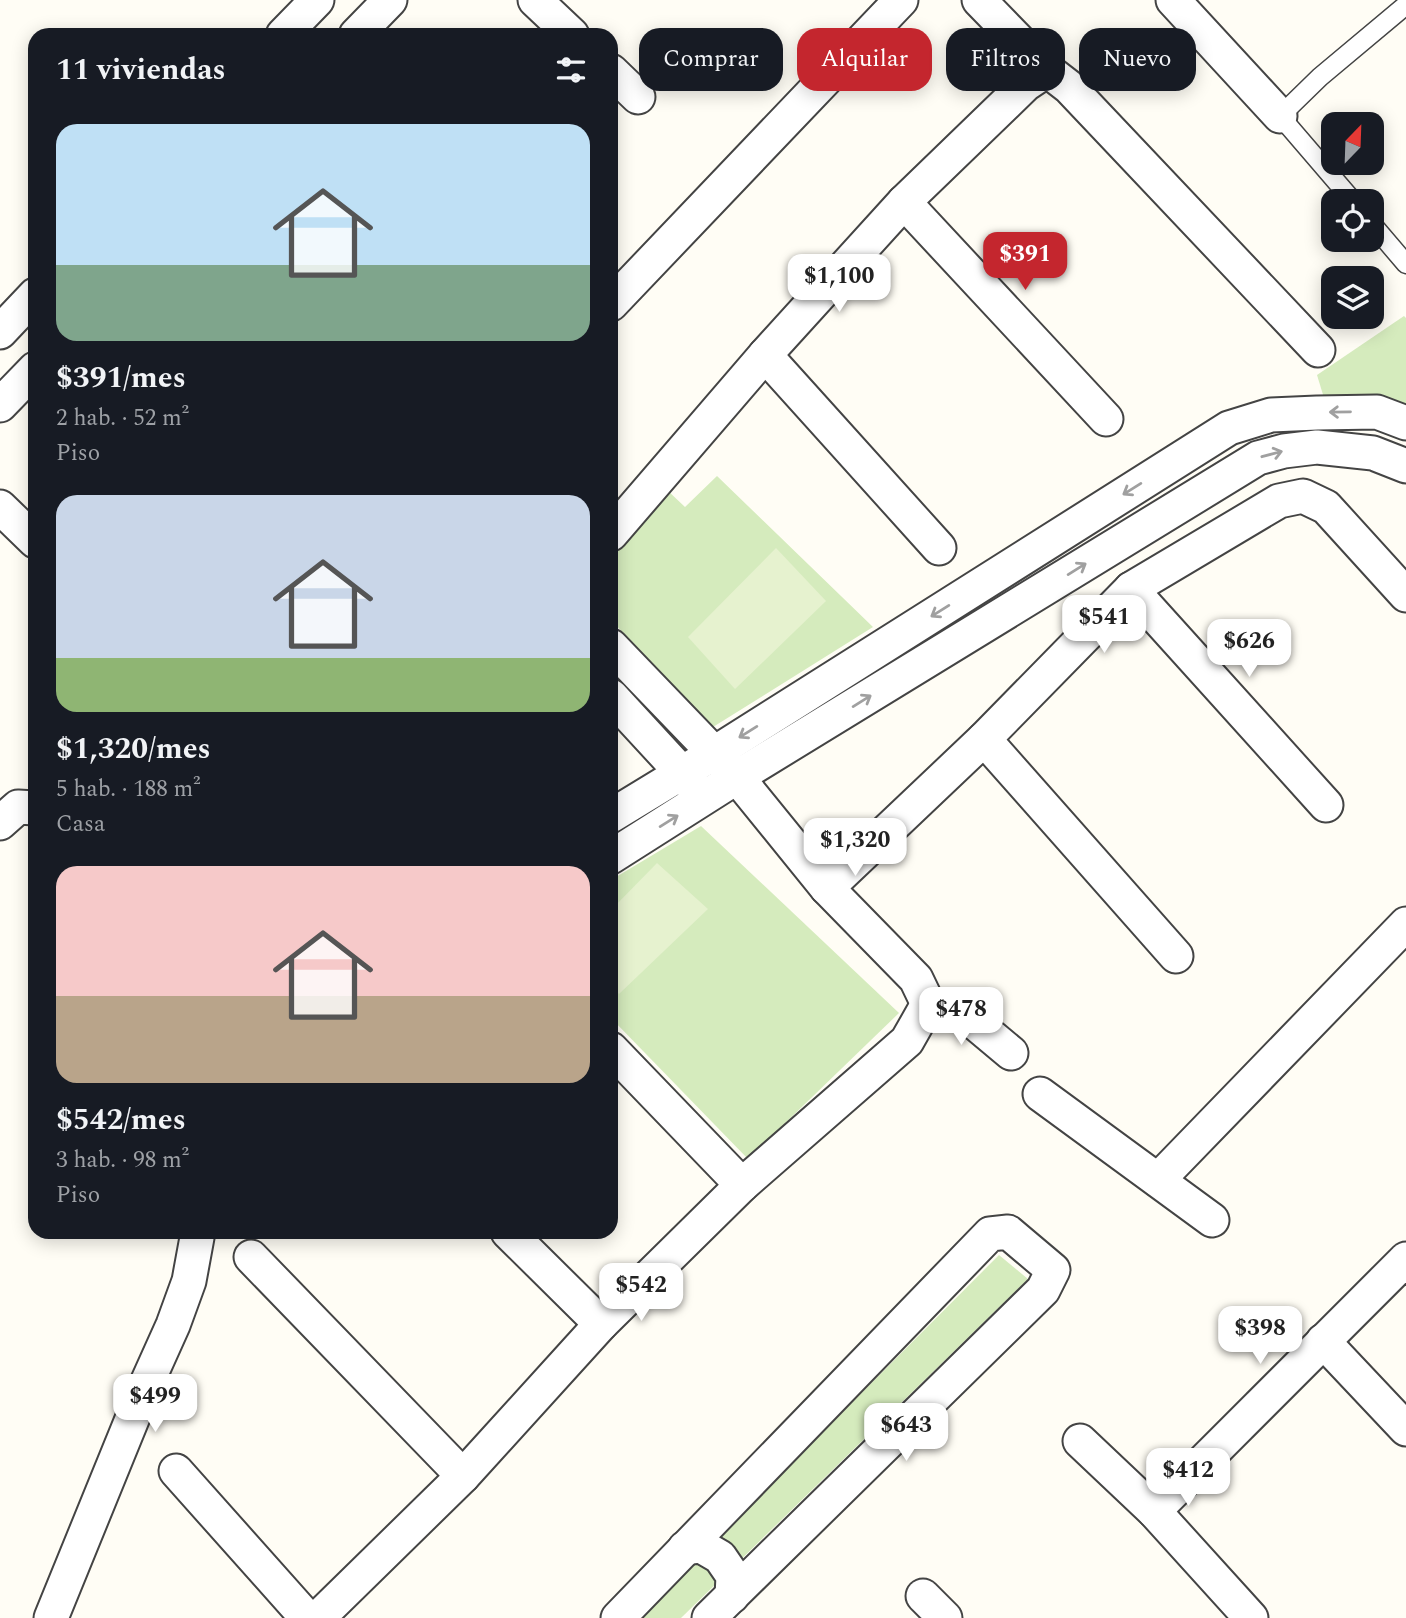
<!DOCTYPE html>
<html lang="es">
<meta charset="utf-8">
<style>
body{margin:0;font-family:Spectral,serif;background:#20242c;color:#f1f3f6;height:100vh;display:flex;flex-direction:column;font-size:26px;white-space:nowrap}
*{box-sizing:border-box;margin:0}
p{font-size:23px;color:#9ea1a6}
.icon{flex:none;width:38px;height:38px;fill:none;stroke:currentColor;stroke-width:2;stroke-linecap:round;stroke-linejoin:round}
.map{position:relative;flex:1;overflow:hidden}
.panel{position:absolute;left:28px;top:28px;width:590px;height:1211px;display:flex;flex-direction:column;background:#171b24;border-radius:21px;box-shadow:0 4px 18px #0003}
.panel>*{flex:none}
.banner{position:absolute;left:639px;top:28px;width:662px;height:63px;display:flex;gap:14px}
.needle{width:46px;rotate:23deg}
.buttons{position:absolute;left:1321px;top:112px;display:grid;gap:14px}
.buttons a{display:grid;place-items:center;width:63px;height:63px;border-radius:14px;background:#171b24;box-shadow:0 4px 18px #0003;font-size:35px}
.price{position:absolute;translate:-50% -60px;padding:0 16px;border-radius:14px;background:#fff;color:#222;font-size:23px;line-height:46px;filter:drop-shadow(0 2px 4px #0008)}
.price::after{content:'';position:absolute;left:50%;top:42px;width:21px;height:16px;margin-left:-10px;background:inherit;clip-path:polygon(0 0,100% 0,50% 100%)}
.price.selected{background:#c4262e;color:#fff}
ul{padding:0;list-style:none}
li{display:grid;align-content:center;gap:14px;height:371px;padding:0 28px}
li span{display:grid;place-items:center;height:217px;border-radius:21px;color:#555}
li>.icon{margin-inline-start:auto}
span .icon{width:126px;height:126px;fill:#fffc;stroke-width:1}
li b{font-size:30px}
h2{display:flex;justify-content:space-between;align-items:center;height:84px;padding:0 28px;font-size:30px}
.tag{padding:0 24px;border-radius:21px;background:#171b24;box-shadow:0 4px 18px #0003;font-size:24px;line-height:63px}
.tag.selected{background:#c4262e;color:#fff}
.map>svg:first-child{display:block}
</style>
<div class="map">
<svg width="1406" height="1618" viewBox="0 0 1406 1618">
<rect width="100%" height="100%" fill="#fffdf5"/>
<g fill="#d5ebbd">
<polygon points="1404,316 1406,318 1406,408 1324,398 1317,375"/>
<polygon points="717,476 873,627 713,727 611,620 611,554 666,489 685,507"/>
<polygon points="701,826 899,1013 748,1159 611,1018 611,880"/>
<polygon points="999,1255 1028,1279 681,1618 637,1618"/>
</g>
<g fill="#e6f2cf">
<polygon points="776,548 826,601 735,689 688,637"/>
<polygon points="657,863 708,909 619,994 611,985 611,910"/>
</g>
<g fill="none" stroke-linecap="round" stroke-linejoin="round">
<g stroke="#444" stroke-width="21">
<g id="lane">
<polyline points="1353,201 1280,116 1320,77 1406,5"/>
<polyline points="1372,224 1406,264"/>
</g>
</g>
<g stroke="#444" stroke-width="37">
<g id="street">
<polyline points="535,0 572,35"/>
<polyline points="979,0 1047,70 1069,87 1318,350"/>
<polyline points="1173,0 1280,116"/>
<polyline points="283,35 317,0"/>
<polyline points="356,35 390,0"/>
<polyline points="611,71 638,97"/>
<polyline points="904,202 1106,419"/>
<polyline points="611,304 901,0"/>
<polyline points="0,332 35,295"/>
<polyline points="765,355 939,548"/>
<polyline points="0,405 35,369"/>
<polyline points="0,507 35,541"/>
<polyline points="611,534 765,355 904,202 1026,84 1047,70"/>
<polyline points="1131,589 1326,805"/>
<polyline points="611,646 737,777 827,888 916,979 928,1004"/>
<polyline points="611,696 682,773 696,790"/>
<polyline points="984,739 1176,956"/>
<polyline points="611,816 713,754 1229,428 1271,415 1317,413 1377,412 1406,423"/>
<polyline points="0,823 18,807 35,808"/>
<polyline points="611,857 737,777 1258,458 1284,451 1317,447 1373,453 1406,466"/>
<polyline points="827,888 984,739 1131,589 1279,501 1303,496 1326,507 1406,595"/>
<polyline points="928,1004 962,1012 1011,1053"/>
<polyline points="611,1049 742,1185"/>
<polyline points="1040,1094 1212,1220"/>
<polyline points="1158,1180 1406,924"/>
<polyline points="508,1232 601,1324"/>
<polyline points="251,1257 463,1476"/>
<polyline points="1323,1341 1406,1429"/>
<polyline points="1080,1441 1154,1511 1251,1618"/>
<polyline points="176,1471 307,1618"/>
<polyline points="1154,1511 1406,1259"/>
<polyline points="685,1548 701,1546 720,1557 733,1576 732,1596"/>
<polyline points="923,1596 945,1618"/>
<polyline points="51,1618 146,1385 173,1325 189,1281 198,1232"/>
<polyline points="318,1618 463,1476 601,1324 742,1185 907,1041 928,1004"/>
<polyline points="618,1618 990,1234 1008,1232 1053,1270 1043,1290 709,1618"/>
</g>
</g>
<use href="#lane" stroke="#fff" stroke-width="18"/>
<use href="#street" stroke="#fff" stroke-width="33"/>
</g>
<defs><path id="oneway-shaft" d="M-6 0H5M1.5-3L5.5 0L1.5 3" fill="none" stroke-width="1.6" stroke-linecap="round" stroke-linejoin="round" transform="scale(1.75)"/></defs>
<g stroke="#a0a0a0">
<use href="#oneway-shaft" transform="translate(1340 412) rotate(179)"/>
<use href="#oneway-shaft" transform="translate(1272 454) rotate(-15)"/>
<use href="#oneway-shaft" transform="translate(1132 489) rotate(148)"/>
<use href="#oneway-shaft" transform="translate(1077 569) rotate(-32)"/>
<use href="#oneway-shaft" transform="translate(940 611) rotate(148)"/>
<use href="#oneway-shaft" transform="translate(862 701) rotate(-32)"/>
<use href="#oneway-shaft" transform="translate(748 732) rotate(148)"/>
<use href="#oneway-shaft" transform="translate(669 821) rotate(-32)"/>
</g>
</svg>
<div class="buttons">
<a><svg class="needle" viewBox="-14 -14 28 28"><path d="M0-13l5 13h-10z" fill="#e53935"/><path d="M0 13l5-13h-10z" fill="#9ea1a6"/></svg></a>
<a><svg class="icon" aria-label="locate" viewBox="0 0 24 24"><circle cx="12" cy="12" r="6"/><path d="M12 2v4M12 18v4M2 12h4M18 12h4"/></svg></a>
<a><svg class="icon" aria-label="layers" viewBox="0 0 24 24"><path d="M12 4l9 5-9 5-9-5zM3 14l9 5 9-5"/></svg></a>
</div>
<b class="price selected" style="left:1025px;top:292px">$391</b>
<b class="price" style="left:839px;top:314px">$1,100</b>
<b class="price" style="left:1104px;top:655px">$541</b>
<b class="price" style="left:1249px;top:679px">$626</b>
<b class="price" style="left:855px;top:878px">$1,320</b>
<b class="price" style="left:961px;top:1047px">$478</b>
<b class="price" style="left:641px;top:1323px">$542</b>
<b class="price" style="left:1260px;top:1366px">$398</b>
<b class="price" style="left:155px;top:1434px">$499</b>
<b class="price" style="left:906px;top:1463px">$643</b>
<b class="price" style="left:1188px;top:1508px">$412</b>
<div class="banner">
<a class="tag">Comprar</a>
<a class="tag selected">Alquilar</a>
<a class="tag">Filtros</a>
<a class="tag">Nuevo</a>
</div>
<section class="panel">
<h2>11 viviendas<svg class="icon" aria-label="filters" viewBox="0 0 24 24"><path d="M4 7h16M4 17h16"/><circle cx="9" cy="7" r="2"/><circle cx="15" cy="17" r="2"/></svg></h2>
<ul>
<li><span style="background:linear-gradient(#bfe0f5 65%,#7fa58c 0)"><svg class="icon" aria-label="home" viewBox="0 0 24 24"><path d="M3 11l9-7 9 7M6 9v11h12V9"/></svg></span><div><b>$391/mes</b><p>2 hab. · 52 m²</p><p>Piso</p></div></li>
<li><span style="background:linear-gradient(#c9d6e8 75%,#8fb573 0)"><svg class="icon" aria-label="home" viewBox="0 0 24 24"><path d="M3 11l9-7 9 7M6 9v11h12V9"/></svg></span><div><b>$1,320/mes</b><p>5 hab. · 188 m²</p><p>Casa</p></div></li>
<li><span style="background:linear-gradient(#f6c9c9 60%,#b9a48a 0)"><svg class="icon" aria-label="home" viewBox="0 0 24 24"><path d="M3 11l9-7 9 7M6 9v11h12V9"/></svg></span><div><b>$542/mes</b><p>3 hab. · 98 m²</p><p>Piso</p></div></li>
</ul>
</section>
</div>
